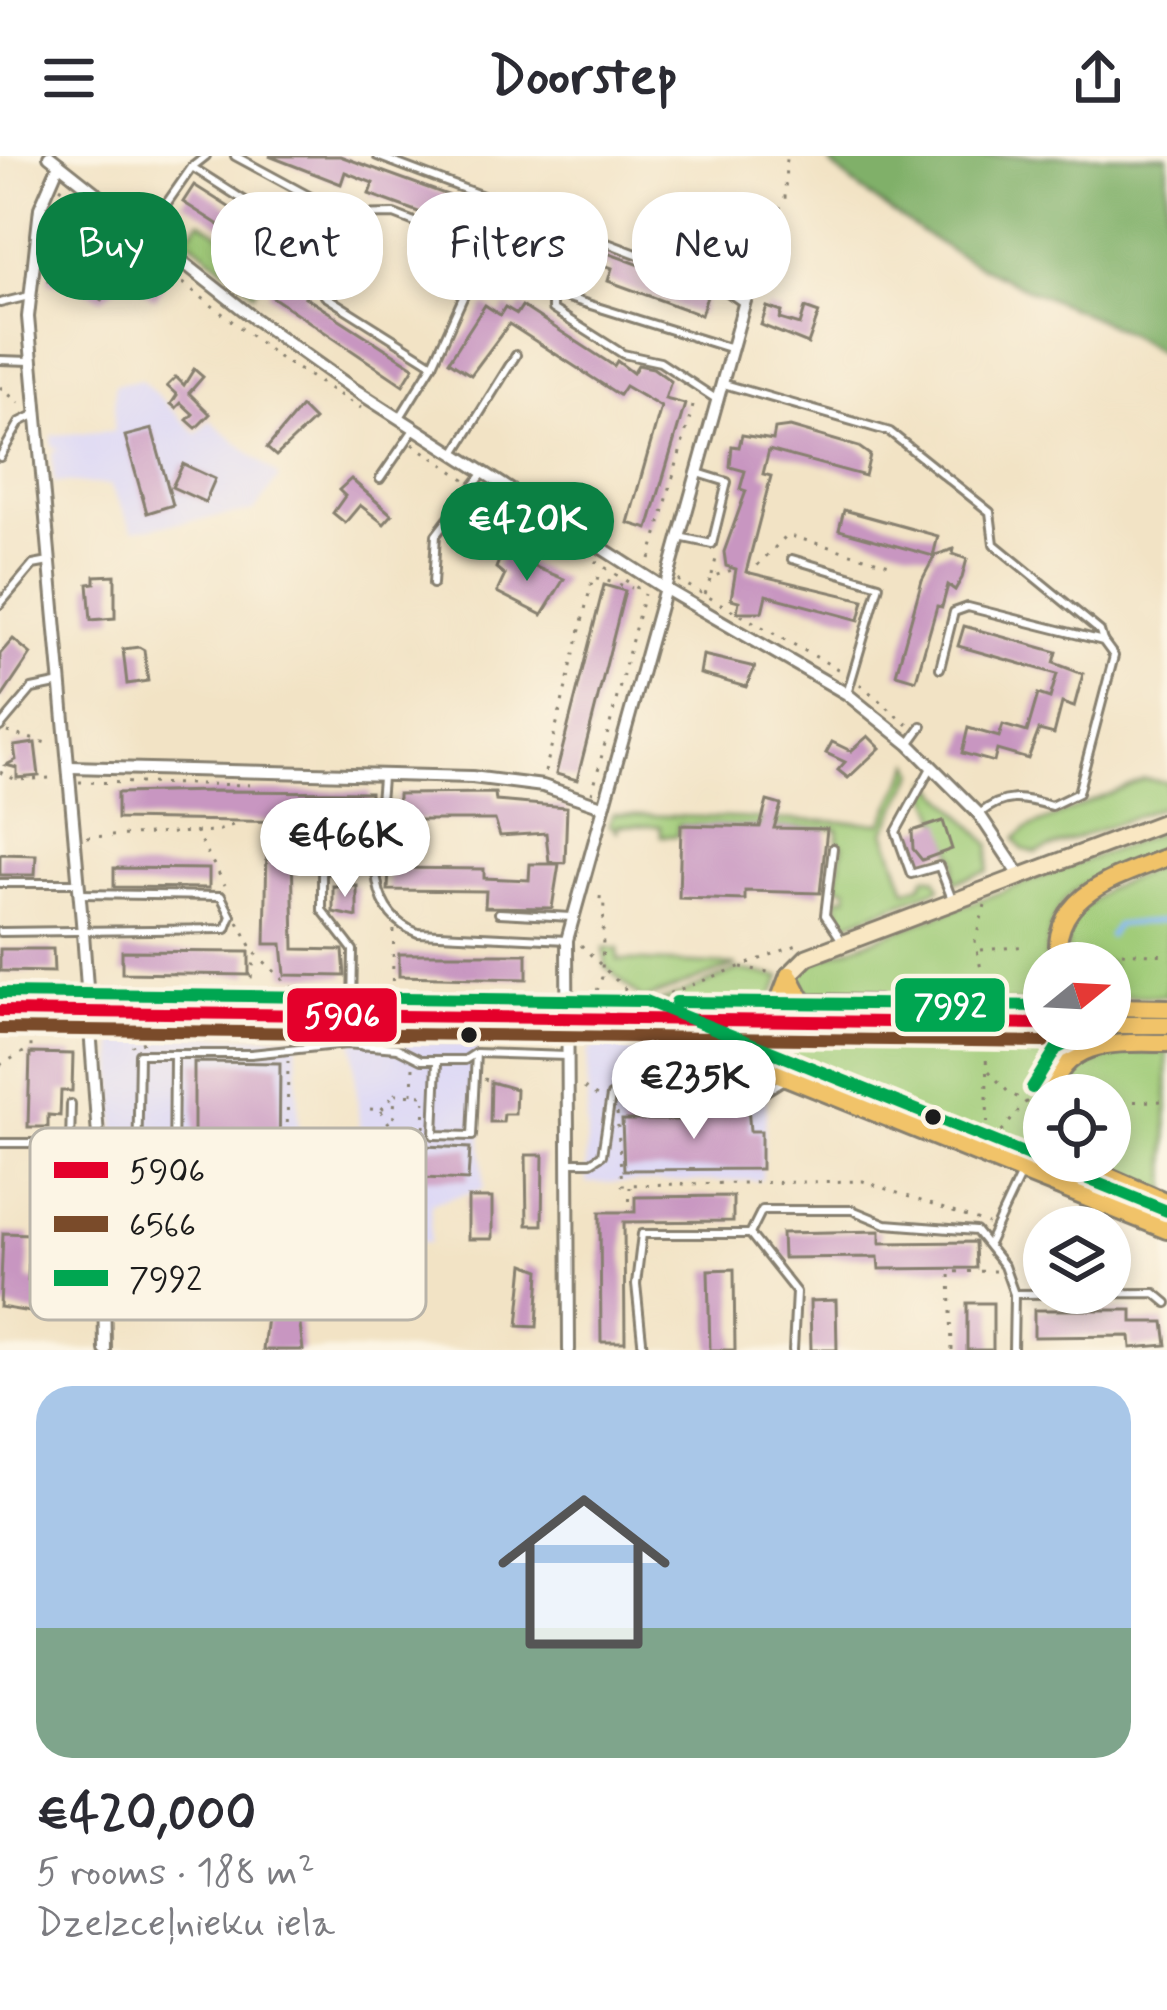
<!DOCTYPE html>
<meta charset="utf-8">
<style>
body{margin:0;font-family:Mynerve,sans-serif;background:#f2f2f3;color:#2b2b33;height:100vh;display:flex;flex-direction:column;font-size:45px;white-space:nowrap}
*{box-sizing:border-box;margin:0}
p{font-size:39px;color:#7c7c81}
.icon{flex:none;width:66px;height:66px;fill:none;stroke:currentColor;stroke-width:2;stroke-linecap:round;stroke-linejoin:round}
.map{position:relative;height:1194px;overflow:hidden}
.panel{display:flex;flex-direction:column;background:#fff;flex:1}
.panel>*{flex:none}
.guide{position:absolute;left:36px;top:36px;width:1095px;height:108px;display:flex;gap:24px}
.needle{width:78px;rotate:72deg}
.buttons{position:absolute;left:1023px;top:786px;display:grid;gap:24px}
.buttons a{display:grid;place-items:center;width:108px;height:108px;border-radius:50%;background:#fff;box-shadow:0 6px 18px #0003;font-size:60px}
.price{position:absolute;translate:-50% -102px;padding:0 27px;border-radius:42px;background:#fff;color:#222;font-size:39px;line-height:78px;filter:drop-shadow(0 3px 6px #0008)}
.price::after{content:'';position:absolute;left:50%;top:72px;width:36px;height:27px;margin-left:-18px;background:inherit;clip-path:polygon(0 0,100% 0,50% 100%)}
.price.active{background:#0b8043;color:#fff}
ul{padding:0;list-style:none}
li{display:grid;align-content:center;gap:24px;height:636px;padding:0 36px}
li+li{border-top:3px solid #e1e1e2}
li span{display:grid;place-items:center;height:372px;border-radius:36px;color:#555}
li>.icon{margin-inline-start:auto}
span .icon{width:216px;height:216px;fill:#fffc;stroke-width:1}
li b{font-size:51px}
.chip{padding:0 42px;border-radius:48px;background:#fff;box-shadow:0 6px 18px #0003;font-size:42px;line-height:108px}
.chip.active{background:#0b8043;color:#fff}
header{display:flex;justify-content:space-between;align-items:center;height:156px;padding:0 36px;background:#fff;font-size:54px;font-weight:800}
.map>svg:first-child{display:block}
</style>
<header><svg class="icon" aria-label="menu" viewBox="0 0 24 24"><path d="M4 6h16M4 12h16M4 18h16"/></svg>Doorstep<svg class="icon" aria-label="share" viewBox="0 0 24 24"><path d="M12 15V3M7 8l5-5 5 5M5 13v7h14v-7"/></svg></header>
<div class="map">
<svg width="1167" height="1194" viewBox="0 0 1167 1194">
<rect width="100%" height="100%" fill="#fcf5e5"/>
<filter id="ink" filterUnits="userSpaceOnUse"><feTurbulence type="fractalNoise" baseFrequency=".00833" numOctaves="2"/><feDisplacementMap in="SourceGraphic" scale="24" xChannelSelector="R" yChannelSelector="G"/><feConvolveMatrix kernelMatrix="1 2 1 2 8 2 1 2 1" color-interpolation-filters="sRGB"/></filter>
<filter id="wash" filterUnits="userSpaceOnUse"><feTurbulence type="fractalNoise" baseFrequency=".004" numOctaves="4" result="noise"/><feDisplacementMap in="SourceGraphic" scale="48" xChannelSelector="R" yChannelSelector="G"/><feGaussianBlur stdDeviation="2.7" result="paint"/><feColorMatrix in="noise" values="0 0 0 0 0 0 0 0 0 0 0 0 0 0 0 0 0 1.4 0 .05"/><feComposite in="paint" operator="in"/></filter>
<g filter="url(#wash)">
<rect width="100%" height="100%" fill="#f2e3c5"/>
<g fill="#dad6f7">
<polygon points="141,224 197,278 210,264 279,321 254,355 133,374 110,329 54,326 52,296 59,293 52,290 52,279 114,275 115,228"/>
<polygon points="114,880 297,881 300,1060 238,1071 179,1069 178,1039 116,1037"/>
<polygon points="353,883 476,889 484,1033 431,1047 430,1087 369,1075 371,984 360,982"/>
<polygon points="598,887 655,888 708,933 767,943 762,1024 586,1027 588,896"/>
</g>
<g fill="#a1cc79" stroke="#5e744a" stroke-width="3">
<polygon points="200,65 269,111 254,136 186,81"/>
<polygon points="912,607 916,616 885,675 906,734 921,729 926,720 936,722 940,732 848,767 840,760 837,741 847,741 847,732 837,730 843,689 838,688 838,673 678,669 677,680 661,680 660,670 618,669 617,675 609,668 613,658 882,667"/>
<polygon points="1144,623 1167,626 1167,649 1036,697 1022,693 1015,683 1026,673"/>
<polygon points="930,625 990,689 988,715 953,726 956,704 928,636"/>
<path d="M1167,674V692C1062,732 1044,735 1044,848L807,839L799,822L807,809L821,803Z"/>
<polygon points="1167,707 1167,840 1110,840 1110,807 1066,807 1069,765 1106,733"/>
<polygon points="604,792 618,793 618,804 737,809 643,844 606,811"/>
<polygon points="738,814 781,821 770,845 758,850 653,849"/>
<polygon points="709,879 1072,887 1059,896 1040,934 1044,1005 1062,1005 1099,1031 1167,1054 1167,1064"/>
<polygon points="1114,895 1167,896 1167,1037 1087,1005 1110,1005 1110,939 1058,939 1080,901"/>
</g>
<path fill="#80b069" stroke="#4e6642" stroke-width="3" d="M832,0H1167V202C1118,166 1056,148 1001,121C942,93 880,51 831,9Z"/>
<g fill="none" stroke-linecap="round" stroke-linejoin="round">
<polyline stroke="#8abaf5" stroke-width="4.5" points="1109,780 1117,769 1167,765"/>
</g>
<g id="blocks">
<g fill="#c896c1">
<polygon points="269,0 340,0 709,134 701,159 608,125 612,112 587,103 583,116 369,38 373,27 345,16 341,28"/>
<polygon points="194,29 298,95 301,102 288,122 310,135 305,141 414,211 403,229 268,138 283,110 183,46"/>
<polygon points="62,59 75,61 72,95 91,104 116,132 101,144 63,119 62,128 48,125 60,76 52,75 54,65 61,66"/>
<polygon points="114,91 164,128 155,144 105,102"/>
<polygon points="485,149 500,159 505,151 517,158 522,150 614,210 617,205 633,217 638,209 653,212 671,225 665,243 685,248 648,373 628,367 661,251 625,230 619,239 509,168 471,219 449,205"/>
<polygon points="767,151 782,156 780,163 800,169 805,152 819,157 808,188 761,169"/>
<polygon points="194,213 203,221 189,237 210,258 196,272 187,264 193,258 181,247 176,252 171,248 177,239 167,230 176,221 184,229"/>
<polygon points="301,251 314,264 276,300 267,292"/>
<polygon points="790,271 859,291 870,299 865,320 769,294 763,318 771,320 746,416 864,444 859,464 766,439 762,456 737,456 739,445 731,443 736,413 726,410 724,396 746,335 740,333 745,315 730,311 732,290 739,291 742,279 773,284 775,273"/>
<polygon points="152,273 173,349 147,357 125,280"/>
<polygon points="183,308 215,323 205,346 172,331"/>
<polygon points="351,323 392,359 384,368 360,349 345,367 333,357 345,340 339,334"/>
<polygon points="844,354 938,380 933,400 839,374"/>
<polygon points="954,393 953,398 967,403 962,422 955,434 948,429 942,451 937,450 916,524 896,518 922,424 935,399"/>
<polygon points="502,397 564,423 542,459 497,436 505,419 496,412"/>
<polygon points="115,419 115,462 91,464 88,428 95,427 95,420"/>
<polygon points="604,429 625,435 577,624 556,618"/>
<polygon points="964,470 1057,496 1054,507 1083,518 1074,551 1062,547 1054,578 1039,574 1028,603 997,594 994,606 962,597 968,572 999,581 1003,569 1027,576 1038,538 1050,542 1057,518 958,490"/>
<polygon points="13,483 31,498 0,544 0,498"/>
<polygon points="139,491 144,494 148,525 127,528 123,493"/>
<polygon points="703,499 755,511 746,531 700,518"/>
<polygon points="868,580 880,592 848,622 838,614 845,606 826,597 832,586 851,595"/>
<polygon points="35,587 39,620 17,622 17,612 6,609 16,604 14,590"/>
<polygon points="213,635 370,636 370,667 117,663 117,637"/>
<polygon points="495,637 496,645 567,651 565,707 549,706 546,677 500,680 495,664 398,664 398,638"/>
<polygon points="767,645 781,649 774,672 827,673 820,737 745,735 745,744 679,742 681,669 760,671"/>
<polygon points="943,665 952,693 922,704 913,693 912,675"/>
<polygon points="267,691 292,691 294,793 343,794 345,820 285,819 282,788 265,788"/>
<polygon points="0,698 36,699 35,719 0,719"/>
<polygon points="530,708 559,708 552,752 485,751 486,735 388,734 389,712 484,713 484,722 529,724"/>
<polygon points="114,712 209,713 209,732 114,731"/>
<polygon points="333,730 357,730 357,761 333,756"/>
<polygon points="0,793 53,793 54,816 0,815"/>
<polygon points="122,795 249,796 249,819 122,817"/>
<polygon points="399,798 527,798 527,823 399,820"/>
<polygon points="30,897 73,898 72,935 61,935 60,960 48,959 48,971 28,971"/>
<polygon points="194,906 280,907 279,1022 273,1022 274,1033 263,1033 263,1022 219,1022 219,1033 200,1033 200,1023 194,1023"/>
<polygon points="491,926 516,933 515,958 504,958 503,966 490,966"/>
<polygon points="693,950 748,950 750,975 761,975 761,1013 624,1014 622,964 692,964"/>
<polygon points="376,988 470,992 468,1024 423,1022 422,1044 373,1041"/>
<polygon points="526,999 543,999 542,1069 527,1069"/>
<polygon points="733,1040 733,1065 624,1066 625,1186 601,1186 600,1056 635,1056 635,1041"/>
<rect x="468" y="1042" width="24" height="41"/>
<polygon points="880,1075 880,1087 975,1086 976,1112 879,1113 878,1101 783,1102 782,1077"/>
<polygon points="3,1077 30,1078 28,1124 60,1125 59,1142 43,1141 42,1158 0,1151"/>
<polygon points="524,1108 540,1114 537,1171 518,1170"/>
<polygon points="734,1113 735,1194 710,1194 708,1114"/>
<polygon points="836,1144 837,1194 811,1194 810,1145"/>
<rect x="967" y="1147" width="26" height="47"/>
<polygon points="1034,1154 1132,1154 1132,1166 1164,1166 1167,1189 1131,1192 1130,1180 1034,1181"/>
<polygon points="267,1161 299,1161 303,1194 263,1194"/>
</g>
</g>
</g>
<g filter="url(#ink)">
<use href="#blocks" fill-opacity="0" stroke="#878070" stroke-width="3"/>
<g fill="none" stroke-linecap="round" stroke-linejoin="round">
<g stroke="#878070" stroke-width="12">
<g id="service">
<polyline points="235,0 344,59 394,58 474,89 552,137 729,192"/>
<polyline points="377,0 716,128 745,148"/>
<polyline points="192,11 300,80 325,140 433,208"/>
<polyline points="146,77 192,11 206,0"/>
<polyline points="552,137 552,153 623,198 660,206 719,245"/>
<polyline points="0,147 29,140"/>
<polyline points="0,204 31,205"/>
<polyline points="724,228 890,276 990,356 994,388 1100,475 1103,485"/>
<polyline points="399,263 433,208 484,95"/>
<polyline points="455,297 516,199"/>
<polyline points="0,301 20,266 34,259"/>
<polyline points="380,323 415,272"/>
<polyline points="679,381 712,388 727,326 698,317"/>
<polyline points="792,403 879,429 847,538"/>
<polyline points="433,428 436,379 482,319"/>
<polyline points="0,448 33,409 49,406"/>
<path d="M940,512L954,456L968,451L1103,485L1114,500L1078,637L1051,650C1022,641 1004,638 979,658"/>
<polyline points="0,571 32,533 61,527"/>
<polyline points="909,588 922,570"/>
<polyline points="932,610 896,676 911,718 939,710 952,743"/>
<path d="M382,620C380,673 355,754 418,777L567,784"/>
<polyline points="833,692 825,759 841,783"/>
<polyline points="0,727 79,727"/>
<polyline points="499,757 571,761"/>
<polyline points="0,776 226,773 231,760 221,740 80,738"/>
<polyline points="352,856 353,794 322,754 322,701 333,694 377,693"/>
<polyline points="363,890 365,864"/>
<polyline points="437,906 434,979 472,980 476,897"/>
<polyline points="701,917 723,902"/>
<polyline points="701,942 757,941 783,925"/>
<polyline points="0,987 98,987"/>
<polyline points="70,989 71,948"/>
<polyline points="568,1006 591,1006 602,999 611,940 701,942 701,917 691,891"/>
<polyline points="137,1016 147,1022 173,1022 174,899"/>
<polyline points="173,1022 192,1045 286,1046 287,1000"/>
<polyline points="102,1024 113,1017 137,1016 139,898 251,898 346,888 397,892 421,904 465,904 476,897 567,900"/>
<polyline points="750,1078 796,1136 793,1194"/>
<polyline points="989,1086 1020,1020"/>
<polyline points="643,1194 636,1128 642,1078 750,1078 762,1054 852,1054 886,1068 976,1075 1004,1110 1014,1138"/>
<polyline points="1013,1194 1014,1138 1155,1137 1167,1147"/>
</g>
</g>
<g stroke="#878070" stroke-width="16">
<g id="minor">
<polyline points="49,0 255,163 352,232 664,432 847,538 909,588 979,658 1021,721"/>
<polyline points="59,8 40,52 28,161 83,777 103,1048 105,1194"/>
<polyline points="70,611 472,621 543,630 602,650"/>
<polyline points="569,1194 567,784 755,109"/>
</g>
</g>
<g stroke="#878070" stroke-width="21">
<polyline id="secondary" points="789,819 807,801 1167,665"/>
</g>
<g stroke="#878070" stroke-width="22">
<g id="primary">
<path d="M1059,807C1048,739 1117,721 1167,701"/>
<polyline points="789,819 802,844 809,847 878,848 926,861"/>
<polyline points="1110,851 1167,852"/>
<polyline points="0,855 1044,868"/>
<polyline points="761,864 779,845 789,819"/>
<polyline points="654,868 1167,1074"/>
<polyline points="1110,869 1167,869"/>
<path d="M1049,939C1066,881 1117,887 1167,887"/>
<polyline points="1073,1005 1167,1046"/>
</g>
</g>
<g stroke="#878070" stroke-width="3" stroke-dasharray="3 9" stroke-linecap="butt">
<polyline points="60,31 278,201 361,252"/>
<polyline points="758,96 785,42 786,0"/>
<polyline points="0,231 19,247"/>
<polyline points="413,288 465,323"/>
<polyline points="483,335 644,436"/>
<polyline points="650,403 695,243"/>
<polyline points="749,418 787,379 893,409"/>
<polyline points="712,419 717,399"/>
<polyline points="678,424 843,516"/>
<polyline points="705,438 711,421 732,414"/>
<polyline points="860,528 908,569"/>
<polyline points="7,576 50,588"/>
<polyline points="0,616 16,624 50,622"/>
<polyline points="545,616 593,421 632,432"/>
<polyline points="79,626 255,629"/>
<polyline points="592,637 644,438"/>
<polyline points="195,675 225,729"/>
<polyline points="87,681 217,675 238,667"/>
<polyline points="985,749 975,785 987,841"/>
<polyline points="238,766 255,797 293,833"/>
<polyline points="581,789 639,847"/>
<polyline points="1074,793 1167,799"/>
<polyline points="981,794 1027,790"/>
<polyline points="741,811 773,817"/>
<polyline points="249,834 255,799"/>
<polyline points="392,837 394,773"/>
<polyline points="582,840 593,835"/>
<polyline points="593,846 602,821 604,742 594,741"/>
<polyline points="647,846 797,789"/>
<polyline points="129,877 133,890"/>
<polyline points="141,887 161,878"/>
<polyline points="986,892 988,987"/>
<polyline points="0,909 31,892 31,877"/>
<polyline points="989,915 1008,936 1026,946 992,987"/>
<polyline points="484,923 496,926"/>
<polyline points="584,932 597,940"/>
<polygon points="395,938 425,939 424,975 393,973"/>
<polyline points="412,938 413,911"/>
<polyline points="1110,946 1167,945"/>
<polyline points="370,953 381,954 394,939"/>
<polyline points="381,955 392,972"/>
<polyline points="617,957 622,1029 863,1025 988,1068"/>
<polyline points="112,988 130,977"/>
<polyline points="287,991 288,905"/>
<polyline points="629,1057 630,1031"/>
<polyline points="952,1194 950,1116 996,1115"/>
</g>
<use href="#service" stroke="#fff" stroke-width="6"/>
<use href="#minor" stroke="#fff" stroke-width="10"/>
<use href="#secondary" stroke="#f9e7c3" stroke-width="15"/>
<use href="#primary" stroke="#f1c369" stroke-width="16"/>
<g stroke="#fcf5e5" stroke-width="21">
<polyline id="bus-1" points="0,855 1044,868"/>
</g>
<g stroke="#fcf5e5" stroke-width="21">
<polyline id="bus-2" points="0,873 1044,886"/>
</g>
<g stroke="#fcf5e5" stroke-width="21">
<g id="bus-3">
<polyline points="0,837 646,845 1167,1055"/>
<polyline points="676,846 1044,850"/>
<polyline points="1032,932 1056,893 1095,873"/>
</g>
</g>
<use href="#bus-1" stroke="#e4002b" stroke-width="12"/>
<use href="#bus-2" stroke="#7a4b2a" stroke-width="12"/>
<use href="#bus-3" stroke="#00a651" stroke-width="12"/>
</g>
</g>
<g fill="#1c1c1c" stroke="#fcf5e5" stroke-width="4.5">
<circle cx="469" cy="879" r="10"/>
<circle cx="933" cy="961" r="10"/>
</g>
<rect x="30" y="972" width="396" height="192" rx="18" fill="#fcf5e5" stroke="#b9b4a9" stroke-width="3"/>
<rect x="54" y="1006" width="54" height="16" fill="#e4002b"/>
<rect x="54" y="1060" width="54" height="16" fill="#7a4b2a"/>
<rect x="54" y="1114" width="54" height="16" fill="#00a651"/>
<g font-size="33" fill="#1c1c1c">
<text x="129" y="1026">5906</text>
<text x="129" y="1080">6566</text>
<text x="129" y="1134">7992</text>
</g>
<g stroke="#fcf5e5" stroke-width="4.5">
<rect x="893" y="820" width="114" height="58" rx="12" fill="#00a651"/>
<rect x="285" y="830" width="114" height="58" rx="12" fill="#e4002b"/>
</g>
<g font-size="33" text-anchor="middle" font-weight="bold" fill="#fff">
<text x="950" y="861">7992</text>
<text x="342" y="871">5906</text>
</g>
</svg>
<div class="buttons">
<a><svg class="needle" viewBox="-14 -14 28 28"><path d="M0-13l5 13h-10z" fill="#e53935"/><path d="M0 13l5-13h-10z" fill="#7c7c81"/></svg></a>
<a><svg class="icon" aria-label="locate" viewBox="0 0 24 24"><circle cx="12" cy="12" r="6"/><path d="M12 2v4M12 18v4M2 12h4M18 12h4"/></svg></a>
<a><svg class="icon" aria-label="layers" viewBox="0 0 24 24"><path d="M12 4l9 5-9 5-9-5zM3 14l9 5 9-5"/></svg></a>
</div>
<b class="price active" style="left:527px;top:428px">€420K</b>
<b class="price" style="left:345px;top:744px">€466K</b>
<b class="price" style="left:694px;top:986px">€235K</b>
<div class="guide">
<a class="chip active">Buy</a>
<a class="chip">Rent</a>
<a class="chip">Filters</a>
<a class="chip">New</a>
</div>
</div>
<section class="panel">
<ul>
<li><span style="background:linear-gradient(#a9c7e8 65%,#7fa58c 0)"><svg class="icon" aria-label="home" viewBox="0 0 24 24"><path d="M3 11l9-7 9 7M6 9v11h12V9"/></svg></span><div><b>€420,000</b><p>5 rooms · 188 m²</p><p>Dzelzceļnieku iela</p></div></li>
</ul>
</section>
